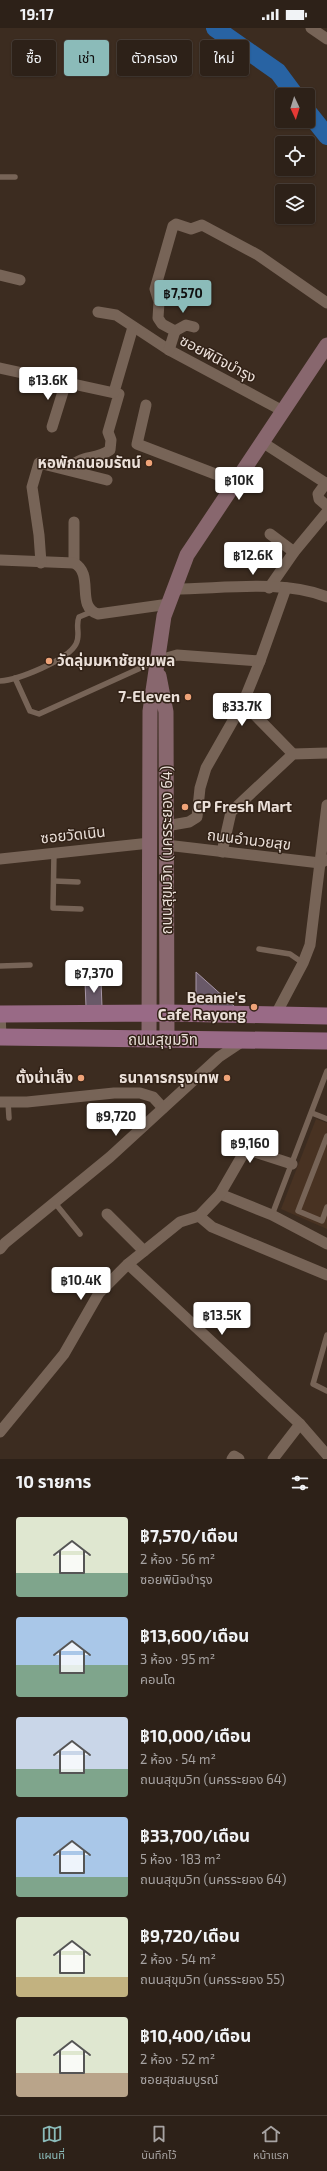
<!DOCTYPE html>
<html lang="th">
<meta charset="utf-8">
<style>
body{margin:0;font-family:"Exo 2","Noto Sans Thai",sans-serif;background:#352921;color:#f1f3f6;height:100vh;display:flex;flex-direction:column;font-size:15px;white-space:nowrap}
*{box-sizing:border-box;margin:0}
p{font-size:13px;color:#a7a3a2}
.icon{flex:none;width:22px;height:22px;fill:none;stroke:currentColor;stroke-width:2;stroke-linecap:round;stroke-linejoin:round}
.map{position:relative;height:1431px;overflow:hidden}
.drawer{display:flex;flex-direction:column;background:#2d2118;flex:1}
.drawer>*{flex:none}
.banner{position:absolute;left:12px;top:12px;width:303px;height:36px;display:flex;gap:8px}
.needle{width:26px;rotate:176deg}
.tools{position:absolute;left:275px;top:60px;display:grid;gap:8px}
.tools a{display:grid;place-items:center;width:40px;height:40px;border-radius:4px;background:#2d2118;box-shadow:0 1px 3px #0004,0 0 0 1px #483e37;font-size:20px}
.price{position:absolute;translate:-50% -34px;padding:0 9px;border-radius:4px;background:#fff;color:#222;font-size:13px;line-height:26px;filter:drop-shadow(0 1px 2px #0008)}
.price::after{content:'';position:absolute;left:50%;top:24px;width:12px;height:9px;margin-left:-6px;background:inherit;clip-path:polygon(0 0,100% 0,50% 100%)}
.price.selected{background:#8bbbb9;color:#111}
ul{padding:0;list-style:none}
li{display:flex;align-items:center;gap:12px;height:100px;padding:0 16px}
li span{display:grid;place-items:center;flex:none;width:112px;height:80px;border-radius:4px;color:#555}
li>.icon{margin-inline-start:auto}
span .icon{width:48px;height:48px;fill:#fffc;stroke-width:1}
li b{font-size:17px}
h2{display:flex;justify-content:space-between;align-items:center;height:48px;padding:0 16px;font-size:17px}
.pill{padding:0 14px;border-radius:4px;background:#2d2118;box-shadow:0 1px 3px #0004,0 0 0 1px #483e37;font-size:14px;line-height:36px}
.pill.selected{background:#8bbbb9;color:#111}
.status{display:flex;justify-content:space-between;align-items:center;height:28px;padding:0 20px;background:#2d2118;direction:ltr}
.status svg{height:11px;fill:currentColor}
.menu{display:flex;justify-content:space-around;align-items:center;height:56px;border-top:1px solid #483e37;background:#2d2118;font-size:11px;color:#a7a3a2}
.menu a{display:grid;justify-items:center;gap:2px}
.menu .selected{color:#8bbbb9}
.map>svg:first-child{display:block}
</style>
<div class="status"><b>19:17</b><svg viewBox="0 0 49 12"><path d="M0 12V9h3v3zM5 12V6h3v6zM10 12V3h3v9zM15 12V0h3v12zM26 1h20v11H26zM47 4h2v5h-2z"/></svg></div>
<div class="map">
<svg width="327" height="1431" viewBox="0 0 327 1431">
<rect width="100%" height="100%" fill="#3c2c20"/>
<polygon fill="#483222" points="316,1091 327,1095 327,1201 281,1181"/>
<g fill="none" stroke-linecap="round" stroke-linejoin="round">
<g stroke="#2863a3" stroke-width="18">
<polyline points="215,0 278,44 295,67"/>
<polyline points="308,84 327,108"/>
</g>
</g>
<g fill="#695968" stroke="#a897a7">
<polygon points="196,944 235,979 196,978"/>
<polygon points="85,953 101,953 102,979 86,979"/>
</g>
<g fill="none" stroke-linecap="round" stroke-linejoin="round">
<g stroke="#776457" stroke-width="5.5">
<polyline points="0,149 15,149"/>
<polyline points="15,650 30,683 39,686 156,633"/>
<path d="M0,653C18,652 68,632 76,616C81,607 75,598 79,589L91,584"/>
<polyline points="54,825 53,880 81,881"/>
<polyline points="54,853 78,854"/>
<polyline points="259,921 290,926 303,935"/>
<polyline points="0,938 30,937"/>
<polyline points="8,1074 9,1090"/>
<polyline points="312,1085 327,1091"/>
<polyline points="327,1108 298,1183 322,1193 327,1179"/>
<polyline points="55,1175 80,1206"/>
<polyline points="272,1187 327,1043"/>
<polyline points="327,1307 313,1356 327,1363"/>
</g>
<g stroke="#776457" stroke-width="11">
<polyline points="311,0 327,11"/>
<polyline points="0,247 20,252"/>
<polyline points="98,284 116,287 169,322 283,383"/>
<polyline points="175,303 186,297 194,299"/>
<polyline points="169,322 175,303 162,296 158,290 159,274 155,261 173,198 176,196 191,201 202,197 258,227 327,275"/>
<path d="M0,340L119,366L108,404L111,412L110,422C94,433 81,426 69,441"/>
<polyline points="114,364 133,299"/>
<polyline points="146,377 137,416 236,454"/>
<polyline points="52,399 66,354"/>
<polyline points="262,414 327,456"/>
<polyline points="326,455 318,466 319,471 327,478"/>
<polyline points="74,494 74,535"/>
<polyline points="270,506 294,524"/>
<path d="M0,532L74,535C95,546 75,579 98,586L169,576"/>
<polyline points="41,535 39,507 32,459 39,435 107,452"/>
<polyline points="269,560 294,524 327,484"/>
<path d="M174,561C221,561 283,551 327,569"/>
<polyline points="156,633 177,627 260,633"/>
<polyline points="243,675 293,726"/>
<polyline points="166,798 189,794 197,789 200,760 206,740 243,675 260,633 286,560"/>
<polyline points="166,817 320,835 326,832"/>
<polyline points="222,824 231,784 293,726 327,725"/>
<polyline points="0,831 150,815"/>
<polyline points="0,984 1,1009"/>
<polyline points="276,986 303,935 310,917 327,777"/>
<polyline points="0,1074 27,1074 114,1065 140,1065 153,1069 163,1080"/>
<polyline points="220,1166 272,1187 327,1216"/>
<polyline points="107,1186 144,1223"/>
<polyline points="199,1188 212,1199 327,1247"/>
<polyline points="0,1221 5,1215 110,1129 219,1029 243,1013"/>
<polyline points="128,1236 300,1396 327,1427"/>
<polyline points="0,1404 64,1326 99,1265 128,1236 180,1194 199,1188 220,1166 246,1121 292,1136"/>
<polyline points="232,1431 234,1428 239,1431"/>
<polyline points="273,1431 300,1396"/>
</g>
<g stroke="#88676e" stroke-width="15">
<polyline points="159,648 166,684 167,1012"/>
<polyline points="149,1012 150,683 164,588 187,527 327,317"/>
</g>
<g stroke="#996a86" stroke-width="17">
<polyline points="0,986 168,985 327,988"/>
<polyline points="0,1009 327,1013"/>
</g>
</g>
<g fill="#efa378" stroke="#322217" stroke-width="1.5">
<circle cx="149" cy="435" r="4"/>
<circle cx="49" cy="633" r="4"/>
<circle cx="188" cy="669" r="4"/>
<circle cx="185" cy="779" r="4"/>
<circle cx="254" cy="979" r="4"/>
<circle cx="81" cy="1050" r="4"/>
<circle cx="227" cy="1050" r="4"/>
</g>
<g text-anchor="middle" stroke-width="3" stroke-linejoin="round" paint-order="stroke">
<g font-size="15" fill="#ebe0d9" stroke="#322217">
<text transform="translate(218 331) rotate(28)" y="5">ซอยพินิจบำรุง</text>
<text transform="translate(73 807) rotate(-6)" y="5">ซอยวัดเนิน</text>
<text transform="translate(249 812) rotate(7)" y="5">ถนนอำนวยสุข</text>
<text transform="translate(167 822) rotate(-90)" y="5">ถนนสุขุมวิท (นครระยอง 64)</text>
<text x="163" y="1017">ถนนสุขุมวิท</text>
</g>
<g font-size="15" font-weight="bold" fill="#ebe0d9" stroke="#322217" text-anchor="end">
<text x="141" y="440">หอพักถนอมรัตน์</text>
<text x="57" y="638" text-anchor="start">วัดลุ่มมหาชัยชุมพล</text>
<text x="180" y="674">7-Eleven</text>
<text x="193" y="784" text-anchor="start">CP Fresh Mart</text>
<text x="246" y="975">Beanie's<tspan x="246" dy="17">Cafe Rayong</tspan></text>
<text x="73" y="1055">ตั้งน่ำเส็ง</text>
<text x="219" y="1055">ธนาคารกรุงเทพ</text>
</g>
</g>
</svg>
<div class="tools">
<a><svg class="needle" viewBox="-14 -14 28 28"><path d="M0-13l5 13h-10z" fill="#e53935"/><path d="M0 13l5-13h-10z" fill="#a7a3a2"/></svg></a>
<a><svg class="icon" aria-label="locate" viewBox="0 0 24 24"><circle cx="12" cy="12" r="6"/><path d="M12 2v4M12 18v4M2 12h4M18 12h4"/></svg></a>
<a><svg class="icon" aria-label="layers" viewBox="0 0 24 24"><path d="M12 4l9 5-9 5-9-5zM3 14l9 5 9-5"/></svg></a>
</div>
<b class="price selected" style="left:183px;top:286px">฿7,570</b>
<b class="price" style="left:48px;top:373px">฿13.6K</b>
<b class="price" style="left:239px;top:473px">฿10K</b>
<b class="price" style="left:253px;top:548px">฿12.6K</b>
<b class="price" style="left:242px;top:699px">฿33.7K</b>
<b class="price" style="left:94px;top:966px">฿7,370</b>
<b class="price" style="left:116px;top:1109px">฿9,720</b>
<b class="price" style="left:250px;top:1136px">฿9,160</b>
<b class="price" style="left:81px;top:1273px">฿10.4K</b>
<b class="price" style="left:222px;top:1308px">฿13.5K</b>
<div class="banner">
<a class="pill">ซื้อ</a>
<a class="pill selected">เช่า</a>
<a class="pill">ตัวกรอง</a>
<a class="pill">ใหม่</a>
</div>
</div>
<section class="drawer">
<h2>10 รายการ<svg class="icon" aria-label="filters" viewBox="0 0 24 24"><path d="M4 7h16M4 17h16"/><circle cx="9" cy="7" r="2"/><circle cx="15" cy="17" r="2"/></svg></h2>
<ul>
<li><span style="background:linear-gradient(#dfe7d0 70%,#7fa58c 0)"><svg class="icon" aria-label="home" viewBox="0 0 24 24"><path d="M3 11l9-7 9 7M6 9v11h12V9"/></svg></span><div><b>฿7,570/เดือน</b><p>2 ห้อง · 56 m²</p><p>ซอยพินิจบำรุง</p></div></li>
<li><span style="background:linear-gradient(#a9c7e8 60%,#7fa58c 0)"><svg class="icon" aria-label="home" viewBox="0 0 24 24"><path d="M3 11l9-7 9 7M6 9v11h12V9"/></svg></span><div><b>฿13,600/เดือน</b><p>3 ห้อง · 95 m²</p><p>คอนโด</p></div></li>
<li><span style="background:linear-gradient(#c9d6e8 65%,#7fa58c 0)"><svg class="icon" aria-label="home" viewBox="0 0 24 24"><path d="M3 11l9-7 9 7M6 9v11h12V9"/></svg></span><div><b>฿10,000/เดือน</b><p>2 ห้อง · 54 m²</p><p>ถนนสุขุมวิท (นครระยอง 64)</p></div></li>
<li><span style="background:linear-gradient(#a9c7e8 75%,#7fa58c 0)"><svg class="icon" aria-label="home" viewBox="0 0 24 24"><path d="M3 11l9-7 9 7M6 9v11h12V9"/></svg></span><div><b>฿33,700/เดือน</b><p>5 ห้อง · 183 m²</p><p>ถนนสุขุมวิท (นครระยอง 64)</p></div></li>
<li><span style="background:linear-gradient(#dfe7d0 75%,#c2b280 0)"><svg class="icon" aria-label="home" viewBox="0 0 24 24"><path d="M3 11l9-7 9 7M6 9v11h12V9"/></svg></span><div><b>฿9,720/เดือน</b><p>2 ห้อง · 54 m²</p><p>ถนนสุขุมวิท (นครระยอง 55)</p></div></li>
<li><span style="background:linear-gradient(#dfe7d0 70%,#b9a48a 0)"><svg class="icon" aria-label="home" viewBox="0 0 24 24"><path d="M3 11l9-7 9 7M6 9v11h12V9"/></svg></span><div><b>฿10,400/เดือน</b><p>2 ห้อง · 52 m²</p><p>ซอยสุขสมบูรณ์</p></div></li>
</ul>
</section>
<nav class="menu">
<a class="selected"><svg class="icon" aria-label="map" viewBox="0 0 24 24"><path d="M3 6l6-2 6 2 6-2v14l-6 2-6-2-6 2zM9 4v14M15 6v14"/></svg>แผนที่</a>
<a><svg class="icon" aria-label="saved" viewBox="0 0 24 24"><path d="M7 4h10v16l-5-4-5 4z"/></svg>บันทึกไว้</a>
<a><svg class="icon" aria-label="home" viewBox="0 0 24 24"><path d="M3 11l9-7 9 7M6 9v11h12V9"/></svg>หน้าแรก</a>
</nav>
